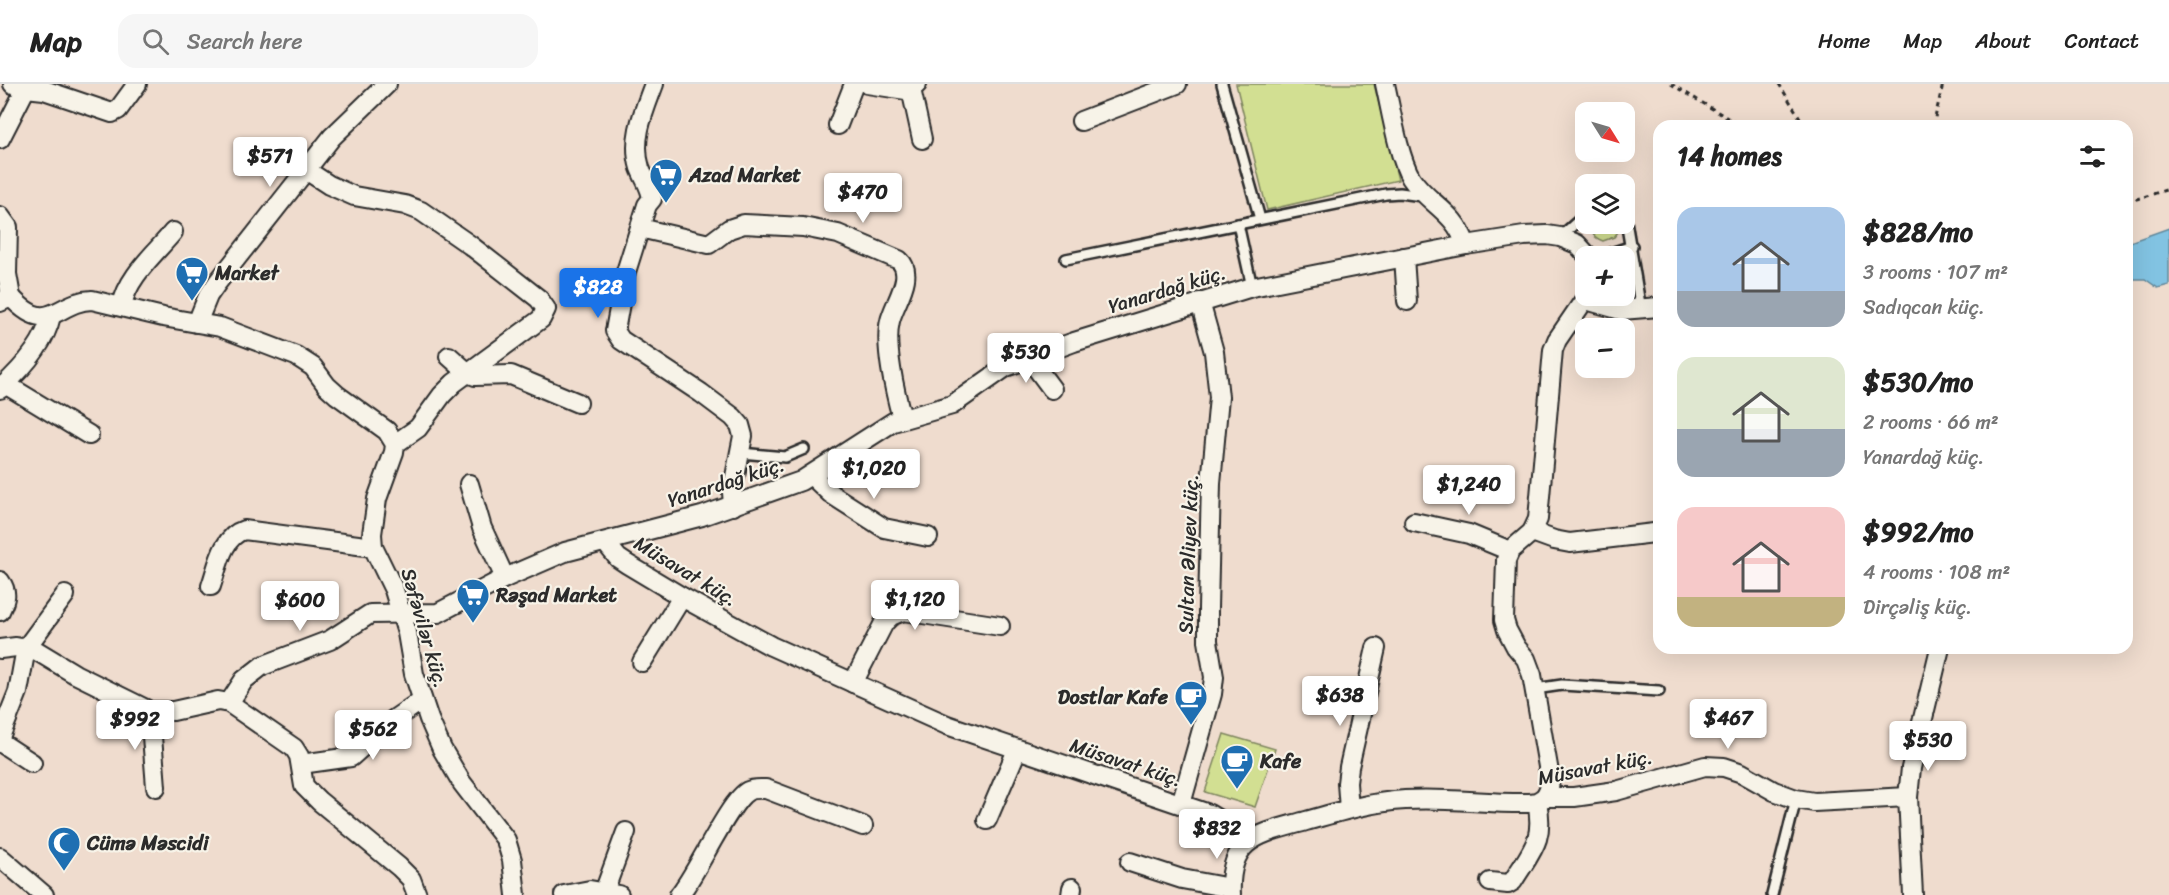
<!DOCTYPE html>
<meta charset="utf-8">
<style>
body{margin:0;font-family:Sriracha,sans-serif;background:#f6f6f6;color:#222;height:100vh;display:flex;flex-direction:column;font-size:22px;white-space:nowrap}
*{box-sizing:border-box;margin:0}
p{font-size:20px;color:#767676}
.icon{flex:none;width:33px;height:33px;fill:none;stroke:currentColor;stroke-width:2;stroke-linecap:round;stroke-linejoin:round}
.map{position:relative;flex:1;overflow:hidden}
.details{position:absolute;left:1653px;top:36px;width:480px;height:534px;display:flex;flex-direction:column;background:#fff;border-radius:18px;box-shadow:0 6px 24px #0002}
.details>*{flex:none}
.needle{width:39px;rotate:127deg}
.tools{position:absolute;left:1575px;top:18px;display:grid;gap:12px}
.tools a{display:grid;place-items:center;width:60px;height:60px;border-radius:12px;background:#fff;box-shadow:0 6px 24px #0002;font-size:30px}
.price{position:absolute;translate:-50% -51px;padding:0 14px;border-radius:6px;background:#fff;color:#222;font-size:20px;line-height:39px;filter:drop-shadow(0 2px 3px #0008)}
.price::after{content:'';position:absolute;left:50%;top:36px;width:18px;height:14px;margin-left:-9px;background:inherit;clip-path:polygon(0 0,100% 0,50% 100%)}
.price.current{background:#1a73e8;color:#fff}
ul{padding:0;list-style:none}
li{display:flex;align-items:center;gap:18px;height:150px;padding:0 24px}
li span{display:grid;place-items:center;flex:none;width:168px;height:120px;border-radius:18px;color:#555}
li>.icon{margin-inline-start:auto}
span .icon{width:72px;height:72px;fill:#fffc;stroke-width:1}
li b{font-size:26px}
h2{display:flex;justify-content:space-between;align-items:center;height:72px;padding:0 24px;font-size:26px}
header{display:flex;align-items:center;gap:36px;box-sizing:border-box;height:84px;padding:0 30px;background:#fff;border-bottom:2px solid #e0e0e0}
header strong{font-size:28px}
nav{display:flex;gap:33px;margin-inline-start:auto;font-size:21px}
.search{width:420px;height:54px;background:#f6f6f6;display:flex;align-items:center;gap:15px;box-sizing:border-box;padding:0 21px;border-radius:18px;color:#767676;font-size:22px}
.map>svg:first-child{display:block}
</style>
<header>
<strong>Map</strong>
<div class="search"><svg class="icon" aria-label="search" viewBox="0 0 24 24"><circle cx="10" cy="10" r="6"/><path d="M15 15l6 6"/></svg>Search here</div>
<nav><a>Home</a><a>Map</a><a>About</a><a>Contact</a></nav>
</header>
<div class="map">
<svg width="2169" height="811" viewBox="0 0 2169 811">
<rect width="100%" height="100%" fill="#efdcce"/>
<filter id="ink" filterUnits="userSpaceOnUse"><feTurbulence type="fractalNoise" baseFrequency=".0167" numOctaves="2"/><feDisplacementMap in="SourceGraphic" scale="12" xChannelSelector="R" yChannelSelector="G"/><feConvolveMatrix kernelMatrix="1 2 1 2 8 2 1 2 1" color-interpolation-filters="sRGB"/></filter>
<g filter="url(#ink)">
<g fill="#d2df92" stroke="#7e855e" stroke-width="1.5">
<polygon points="1236,0 1374,0 1398,96 1267,126"/>
<path d="M1593,140H1617L1618,148L1614,153L1603,157C1594,154 1590,149 1593,140Z"/>
<polygon points="1224,650 1275,665 1255,723 1205,708"/>
</g>
<polygon fill="#82c3e2" stroke="#5f8699" stroke-width="1.5" points="2169,144 2169,201 2158,204 2145,195 2127,195 2127,159"/>
<g fill="none" stroke-linecap="round" stroke-linejoin="round">
<g stroke="#2b2b2b" stroke-width="14">
<g id="service">
<polyline points="1222,0 1260,135"/>
<polyline points="1624,125 1641,226"/>
<polyline points="1238,140 1252,203"/>
<polyline points="1560,153 1586,130"/>
<polyline points="1602,172 1632,162"/>
<polyline points="1066,175 1386,110 1400,109 1422,112"/>
<polyline points="741,369 785,373 804,365"/>
<polyline points="1535,605 1562,601 1659,607"/>
<polyline points="1772,811 1796,715"/>
</g>
</g>
<g stroke="#2b2b2b" stroke-width="22">
<g id="minor">
<polyline points="13,0 26,4 44,6 112,29 118,26 137,0"/>
<path d="M654,0C644,27 631,55 640,84C644,95 651,103 652,115L647,121L625,191L615,247L621,256L701,309L733,333L740,341L743,352L732,408L733,422"/>
<polyline points="867,0 906,6 911,5 917,0"/>
<path d="M1385,0C1391,26 1398,72 1411,94C1429,121 1454,126 1466,161"/>
<polyline points="911,5 922,55"/>
<polyline points="1081,37 1177,0"/>
<polyline points="838,41 854,0"/>
<polyline points="0,55 26,4"/>
<polyline points="306,86 329,101 354,112 405,121 421,127 470,161 539,215 546,225 541,235 454,299 442,311 418,344 395,360"/>
<polyline points="0,132 8,143 7,190 11,213"/>
<path d="M640,144L709,160L729,145L744,140L803,143L838,150L899,176C916,191 894,219 890,237C884,261 895,309 902,334"/>
<polyline points="1404,173 1407,217"/>
<polyline points="1586,216 1621,226 1659,223"/>
<path d="M0,218L11,213C49,254 56,217 92,216L163,233L220,243L296,272L313,283L327,302L337,311L387,347L395,360L394,368L377,415L372,450L373,463L394,506L407,549L414,590L429,635L442,665L462,699L506,756L512,776L516,811"/>
<path d="M122,222C127,193 155,170 173,148"/>
<polyline points="197,239 208,212 217,199 332,53 387,0"/>
<polyline points="449,272 468,289 475,292 511,291 578,319"/>
<polyline points="1029,274 1052,305"/>
<polyline points="5,300 89,351"/>
<path d="M0,305C21,286 45,260 51,232"/>
<polyline points="812,392 831,410 884,444 928,453"/>
<polyline points="469,400 482,444 505,494"/>
<polyline points="1414,438 1469,450 1510,467"/>
<polyline points="1532,448 1554,456 1570,459 1654,449"/>
<polyline points="605,458 618,474 627,480 682,513 771,562 947,641 1209,730 1232,744 1248,758"/>
<path d="M0,497C8,508 6,515 0,527"/>
<path d="M211,502C218,482 222,453 244,446L373,463"/>
<polyline points="0,565 16,563 37,567 75,590 150,627 173,627 218,617 229,619 294,664 299,672 304,702 319,717 399,783 411,795 417,811"/>
<polyline points="642,578 682,513"/>
<polyline points="853,599 884,539 891,532 903,527 1000,542"/>
<polyline points="229,619 244,596 262,582 330,556 370,530 438,529 505,494 565,468 702,432 801,397 893,338 952,321 1006,283 1074,258 1252,203 1466,161 1524,152 1547,151 1560,153 1577,160 1588,172"/>
<polyline points="150,627 156,703"/>
<polyline points="0,653 18,608 26,564 65,511"/>
<polyline points="0,658 32,679"/>
<polyline points="301,680 351,673 390,638 422,616"/>
<polyline points="1545,713 1549,705 1550,694 1532,591 1526,575 1516,563 1507,546 1504,536 1506,476 1510,467 1532,448 1538,435 1553,266 1557,256 1587,212"/>
<polyline points="1181,720 1212,610 1214,593 1208,557 1208,524 1211,399 1219,313 1214,268 1200,218"/>
<polyline points="1349,725 1347,699 1349,683 1376,564"/>
<polyline points="987,736 1017,666"/>
<polyline points="0,773 44,811"/>
<polyline points="1130,778 1182,795 1230,804"/>
<path d="M1490,798L1508,800L1513,797C1532,766 1545,756 1537,718"/>
<polyline points="604,808 626,748"/>
<polyline points="564,811 590,806 619,811"/>
<path d="M679,811C697,790 729,717 748,707C754,704 760,705 766,705L863,742"/>
<polyline points="1071,811 1072,804"/>
<path d="M1231,811C1228,753 1260,750 1306,737C1338,728 1371,718 1405,716C1446,713 1488,720 1529,719L1537,718L1545,713H1574L1616,707L1705,682L1724,683L1742,689L1774,707L1796,715L1814,718L1908,713"/>
<polyline points="1913,811 1908,713 1911,684 1940,564"/>
</g>
</g>
<g stroke="#2b2b2b" stroke-width="3" stroke-dasharray="4.5 4.5" stroke-linecap="butt">
<polyline points="1671,0 1741,42"/>
<polyline points="1779,0 1805,42"/>
<polyline points="1933,42 1943,0"/>
<polyline points="2127,118 2169,105"/>
</g>
<use href="#service" stroke="#f7f3e8" stroke-width="9"/>
<use href="#minor" stroke="#f7f3e8" stroke-width="18"/>
</g>
</g>
<defs>
<g id="supermarket-pin" transform="scale(1.725)"><path d="M0 17L-7.5 6A9.5 9.5 0 1 1 7.5 6Z" fill="#1f6fb2" stroke="#f7f3e8"/><path d="M-6-5.5h2.5l.6 2H6L4.5 2H-2.5L-4.4-4H-6ZM-1.5 3.2a1.3 1.3 0 1 0 .1 0ZM3 3.2a1.3 1.3 0 1 0 .1 0Z" fill="#fff"/></g>
<g id="cafe-pin" transform="scale(1.725)"><path d="M0 17L-7.5 6A9.5 9.5 0 1 1 7.5 6Z" fill="#1f6fb2" stroke="#f7f3e8"/><path d="M-5.5-4.5H6V0H3Q3 3.5 0 3.5H-2.5Q-5.5 3.5-5.5 0ZM3-3.2v2h1.7v-2ZM-6 4.5H4V6H-6Z" fill="#fff"/></g>
<g id="mosque-pin" transform="scale(1.725)"><path d="M0 17L-7.5 6A9.5 9.5 0 1 1 7.5 6Z" fill="#1f6fb2" stroke="#f7f3e8"/><path d="M3.5-4.9A6 6 0 1 0 3.5 4.9A5 5 0 1 1 3.5-4.9Z" fill="#fff"/></g>
</defs>
<g fill-rule="evenodd">
<use href="#supermarket-pin" x="666" y="91"/>
<use href="#supermarket-pin" x="192" y="189"/>
<use href="#supermarket-pin" x="473" y="511"/>
<use href="#cafe-pin" x="1191" y="613"/>
<use href="#cafe-pin" x="1237" y="677"/>
<use href="#mosque-pin" x="64" y="759"/>
</g>
<g text-anchor="middle" stroke-width="4.5" stroke-linejoin="round" paint-order="stroke">
<g font-size="20" font-weight="bold" fill="#2b2b2b" stroke="#f7f3e8" text-anchor="start">
<text x="689" y="98">Azad Market</text>
<text x="215" y="196">Market</text>
<text x="496" y="518">Rəşad Market</text>
<text x="1168" y="620" text-anchor="end">Dostlar Kafe</text>
<text x="1260" y="684">Kafe</text>
<text x="87" y="766">Cümə Məscidi</text>
</g>
<g font-size="20" fill="#2b2b2b" stroke="#f7f3e8">
<text transform="translate(1167 205) rotate(-17)" y="7">Yanardağ küç.</text>
<text transform="translate(726 398) rotate(-18)" y="7">Yanardağ küç.</text>
<text transform="translate(1188 470) rotate(-88)" y="7">Sultan Əliyev küç.</text>
<text transform="translate(686 487) rotate(31)" y="7">Müsavat küç.</text>
<text transform="translate(425 544) rotate(74)" y="7">Səfəvilər küç.</text>
<text transform="translate(1126 678) rotate(18)" y="7">Müsavat küç.</text>
<text transform="translate(1595 683) rotate(-11)" y="7">Müsavat küç.</text>
</g>
</g>
</svg>
<div class="tools">
<a><svg class="needle" viewBox="-14 -14 28 28"><path d="M0-13l5 13h-10z" fill="#e53935"/><path d="M0 13l5-13h-10z" fill="#767676"/></svg></a>
<a><svg class="icon" aria-label="layers" viewBox="0 0 24 24"><path d="M12 4l9 5-9 5-9-5zM3 14l9 5 9-5"/></svg></a>
<a>+</a>
<a>−</a>
</div>
<b class="price" style="left:270px;top:104px">$571</b>
<b class="price" style="left:863px;top:140px">$470</b>
<b class="price current" style="left:598px;top:235px">$828</b>
<b class="price" style="left:1026px;top:300px">$530</b>
<b class="price" style="left:874px;top:416px">$1,020</b>
<b class="price" style="left:1469px;top:432px">$1,240</b>
<b class="price" style="left:915px;top:547px">$1,120</b>
<b class="price" style="left:300px;top:548px">$600</b>
<b class="price" style="left:1340px;top:643px">$638</b>
<b class="price" style="left:1728px;top:666px">$467</b>
<b class="price" style="left:135px;top:667px">$992</b>
<b class="price" style="left:373px;top:677px">$562</b>
<b class="price" style="left:1928px;top:688px">$530</b>
<b class="price" style="left:1217px;top:776px">$832</b>
<section class="details">
<h2>14 homes<svg class="icon" aria-label="filters" viewBox="0 0 24 24"><path d="M4 7h16M4 17h16"/><circle cx="9" cy="7" r="2"/><circle cx="15" cy="17" r="2"/></svg></h2>
<ul>
<li><span style="background:linear-gradient(#a9c7e8 70%,#9aa5b1 0)"><svg class="icon" aria-label="home" viewBox="0 0 24 24"><path d="M3 11l9-7 9 7M6 9v11h12V9"/></svg></span><div><b>$828/mo</b><p>3 rooms · 107 m²</p><p>Sadıqcan küç.</p></div></li>
<li><span style="background:linear-gradient(#dfe7d0 60%,#9aa5b1 0)"><svg class="icon" aria-label="home" viewBox="0 0 24 24"><path d="M3 11l9-7 9 7M6 9v11h12V9"/></svg></span><div><b>$530/mo</b><p>2 rooms · 66 m²</p><p>Yanardağ küç.</p></div></li>
<li><span style="background:linear-gradient(#f6c9c9 75%,#c2b280 0)"><svg class="icon" aria-label="home" viewBox="0 0 24 24"><path d="M3 11l9-7 9 7M6 9v11h12V9"/></svg></span><div><b>$992/mo</b><p>4 rooms · 108 m²</p><p>Dirçəliş küç.</p></div></li>
</ul>
</section>
</div>
